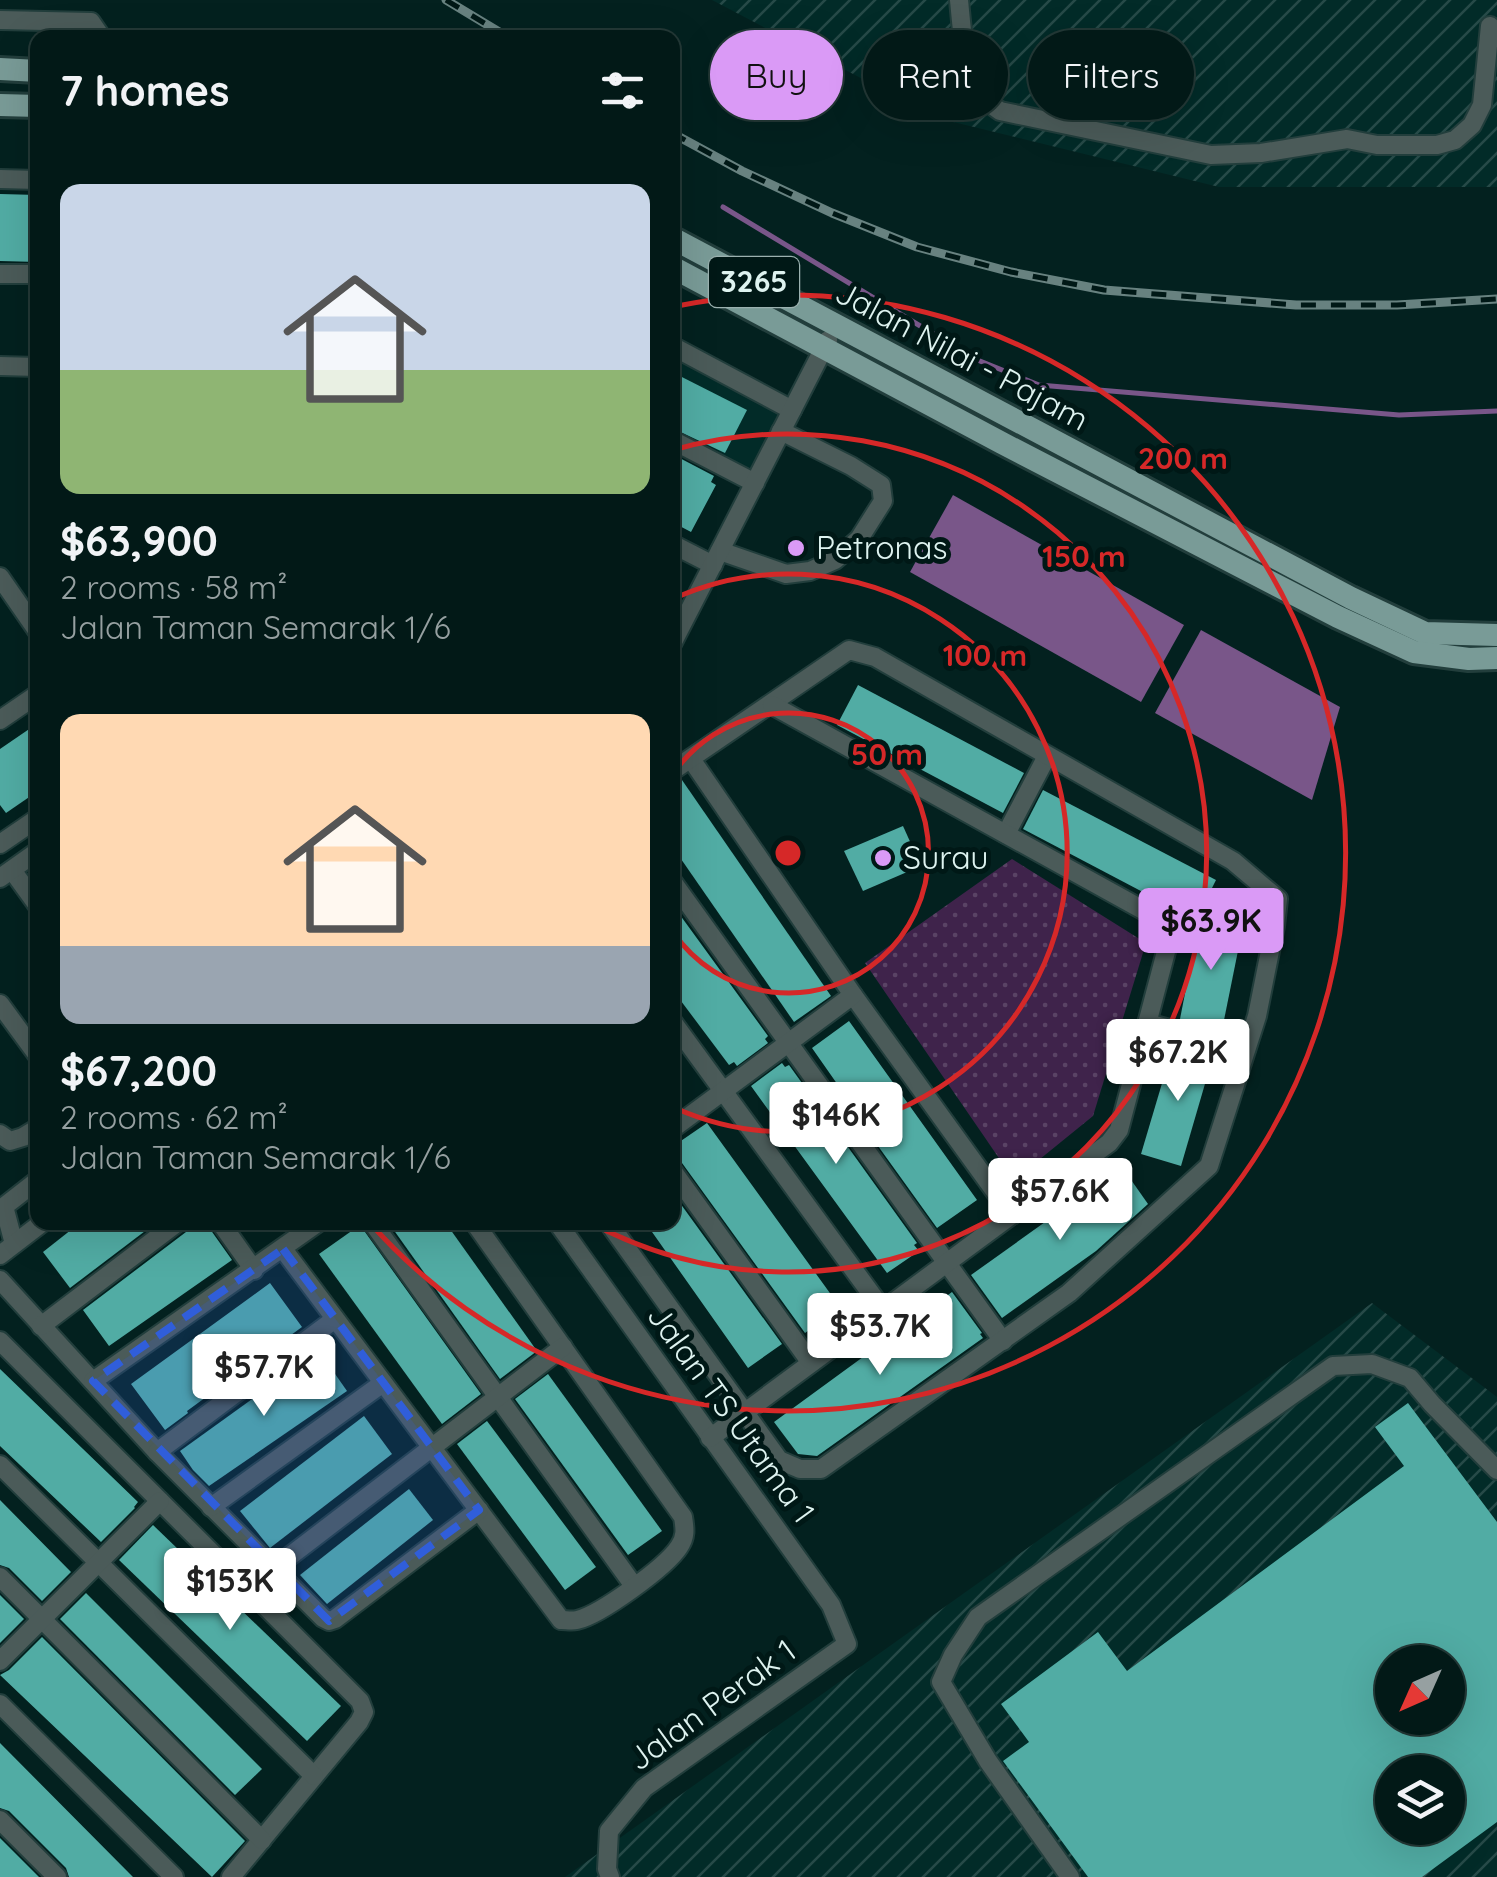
<!DOCTYPE html>
<meta charset="utf-8">
<style>
body{margin:0;font-family:Quicksand,sans-serif;background:#0c2220;color:#f1f3f6;height:100vh;display:flex;flex-direction:column;font-size:38px;white-space:nowrap}
*{box-sizing:border-box;margin:0}
p{font-size:32px;color:#96a0a1}
.icon{flex:none;width:55px;height:55px;fill:none;stroke:currentColor;stroke-width:2;stroke-linecap:round;stroke-linejoin:round}
.map{position:relative;flex:1;overflow:hidden}
.side{position:absolute;left:30px;top:30px;width:650px;height:1200px;display:flex;flex-direction:column;background:#021917;border-radius:20px;box-shadow:0 10px 40px #0002,0 0 0 2px #233836}
.side>*{flex:none}
.top-card{position:absolute;left:710px;top:30px;width:635px;height:90px;display:flex;gap:20px}
.needle{width:65px;rotate:225deg}
.controls{position:absolute;left:1375px;top:1645px;display:grid;gap:20px}
.controls a{display:grid;place-items:center;width:90px;height:90px;border-radius:50%;background:#021917;box-shadow:0 10px 40px #0002,0 0 0 2px #233836;font-size:50px}
.price{position:absolute;translate:-50% -85px;padding:0 22px;border-radius:10px;background:#fff;color:#222;font-size:32px;line-height:65px;filter:drop-shadow(0 2px 5px #0008)}
.price::after{content:'';position:absolute;left:50%;top:60px;width:30px;height:22px;margin-left:-15px;background:inherit;clip-path:polygon(0 0,100% 0,50% 100%)}
.price.current{background:#da9af6;color:#111}
ul{padding:0;list-style:none}
li{display:grid;align-content:center;gap:20px;height:530px;padding:0 30px}
li span{display:grid;place-items:center;height:310px;border-radius:20px;color:#555}
li>.icon{margin-inline-start:auto}
span .icon{width:180px;height:180px;fill:#fffc;stroke-width:1}
li b{font-size:42px}
h2{display:flex;justify-content:space-between;align-items:center;height:120px;padding:0 30px;font-size:42px}
.tag{padding:0 35px;border-radius:45px;background:#021917;box-shadow:0 10px 40px #0002,0 0 0 2px #233836;font-size:35px;line-height:90px}
.tag.current{background:#da9af6;color:#111}
.map>svg:first-child{display:block}
</style>
<div class="map">
<svg width="1497" height="1877" viewBox="0 0 1497 1877">
<defs>
<pattern id="industrial-furrows" width="10" height="10" patternUnits="userSpaceOnUse" patternTransform="scale(2.5)"><rect width="10" height="10" fill="#022b28"/><path d="M-1 1l2-2M0 10L10 0M9 11l2-2" fill="none" stroke="#264a48"/></pattern>
<pattern id="park-dots" width="8" height="8" patternUnits="userSpaceOnUse" patternTransform="scale(2.5)"><rect width="8" height="8" fill="#3f234b"/><path d="M2 2h.1M6 6h.1" fill="none" stroke="#5a4365" stroke-width="1.8" stroke-linecap="round"/></pattern>
</defs>
<rect width="100%" height="100%" fill="#03211f"/>
<polygon fill="#022b28" points="672,345 795,411 758,487 673,442"/>
<g fill="url(#industrial-furrows)" fill-rule="evenodd">
<polygon points="712,0 1497,0 1497,187 1219,187 937,118"/>
<path d="M1372,1303L1497,1397V1877H565ZM1392,1662H1448V1718H1392ZM1392,1772H1448V1828H1392Z"/>
</g>
<polygon fill="url(#park-dots)" points="1012,859 1146,943 1093,1116 1014,1180 865,963"/>
<g fill="#795689">
<polygon points="953,495 1184,625 1141,702 910,572"/>
<polygon points="1201,630 1340,707 1312,800 1155,713"/>
</g>
<g fill="none" stroke-linecap="round" stroke-linejoin="round">
<polyline stroke="#795689" stroke-width="5" points="723,207 975,359 1039,385 1399,415 1497,411"/>
</g>
<g fill="#51aca4" fill-rule="evenodd">
<polygon points="0,194 38,195 38,262 0,261"/>
<polygon points="672,372 747,410 725,453 672,428"/>
<polygon points="672,454 714,476 711,482 716,485 691,532 672,522"/>
<polygon points="858,685 1024,773 1003,813 837,725"/>
<polygon points="38,723 38,791 6,813 0,805 0,749"/>
<polygon points="682,780 831,996 794,1022 672,846 672,783"/>
<polygon points="1043,790 1216,880 1196,920 1023,829"/>
<polygon points="903,826 921,866 863,891 844,851"/>
<polygon points="672,904 768,1036 765,1039 768,1043 737,1066 734,1062 729,1065 672,989"/>
<polygon points="1200,917 1243,926 1222,1030 1180,1019"/>
<polygon points="849,1021 977,1200 937,1228 837,1089 840,1088 812,1048"/>
<polygon points="1174,1043 1214,1053 1181,1166 1141,1154"/>
<polygon points="782,1063 785,1067 789,1065 917,1243 914,1245 919,1251 887,1273 751,1086"/>
<polygon points="707,1123 840,1307 805,1333 682,1163 672,1158 672,1147"/>
<polygon points="1122,1167 1148,1204 1096,1251 1002,1318 971,1275"/>
<polygon points="672,1192 782,1344 748,1368 645,1222 672,1222"/>
<polygon points="81,1222 157,1222 70,1288 43,1252"/>
<polygon points="190,1222 208,1222 210,1229 232,1260 109,1346 83,1310 186,1232"/>
<polygon points="388,1222 445,1222 537,1351 500,1379"/>
<polygon points="360,1225 481,1394 442,1424 319,1254"/>
<polygon points="270,1283 302,1327 187,1411 188,1413 165,1430 131,1384"/>
<polygon points="952,1292 982,1333 980,1334 983,1338 817,1456 798,1454 774,1422"/>
<polygon points="319,1351 347,1391 209,1486 193,1470 180,1451"/>
<polygon points="0,1369 138,1502 134,1507 135,1508 101,1542 0,1446"/>
<polygon points="548,1374 662,1531 628,1555 515,1399"/>
<path d="M1408,1403L1497,1522V1822L1422,1877H1088L1003,1761L1029,1742L1001,1704L1098,1632L1127,1671L1404,1466L1375,1427ZM1392,1662H1448V1718H1392ZM1392,1772H1448V1828H1392Z"/>
<polygon points="364,1416 392,1454 270,1548 240,1511"/>
<polygon points="487,1421 596,1567 565,1590 457,1444"/>
<polygon points="409,1489 433,1520 327,1604 300,1575"/>
<polygon points="0,1500 71,1572 42,1601 9,1568 0,1565"/>
<polygon points="153,1525 341,1706 307,1741 119,1560"/>
<polygon points="86,1593 262,1769 235,1795 60,1619"/>
<polygon points="0,1595 24,1619 0,1643"/>
<polygon points="42,1637 245,1841 212,1877 0,1675 9,1670"/>
<polygon points="0,1743 133,1877 69,1877 66,1868 9,1811 0,1808"/>
<polygon points="0,1838 39,1877 0,1877"/>
</g>
<g fill="none" stroke-linecap="round" stroke-linejoin="round">
<g stroke="#223e3c" stroke-width="22">
<g id="minor">
<path d="M959,0C963,39 963,87 1000,111L1211,155L1261,153L1347,139L1377,145H1437L1455,140L1472,125L1482,105L1490,26"/>
<polyline points="0,20 91,22 102,38"/>
<polyline points="0,179 38,180"/>
<polyline points="0,274 38,274"/>
<polyline points="672,346 792,410"/>
<polyline points="0,366 38,367"/>
<polyline points="672,440 755,483"/>
<polyline points="672,544 713,565"/>
<polyline points="720,551 786,574 810,571 835,560 859,539 883,501 881,485 851,466 781,431"/>
<polyline points="0,577 38,632"/>
<polyline points="672,644 828,340"/>
<polyline points="0,720 38,694"/>
<polyline points="691,759 853,995 1012,1215"/>
<polyline points="1006,834 1047,756"/>
<polyline points="0,844 38,818"/>
<polyline points="12,870 38,906"/>
<polyline points="0,878 38,851"/>
<polyline points="672,881 1003,1341"/>
<polyline points="0,1004 38,1056"/>
<polyline points="672,1021 883,1310"/>
<polyline points="1147,1023 1246,1049"/>
<polyline points="672,1129 853,995"/>
<polyline points="0,1134 10,1141 23,1137 38,1128"/>
<polyline points="672,1170 811,1363"/>
<polyline points="220,1222 254,1270"/>
<polyline points="372,1222 634,1586"/>
<polyline points="557,1222 831,1605 847,1644 644,1788 609,1831 607,1869 610,1877"/>
<polyline points="608,1222 779,1460 800,1469 821,1469 1069,1293 1209,1166 1257,1016 1275,926 1278,899 1233,861 875,657 849,650 672,771"/>
<polyline points="14,1244 5,1210 6,1205 38,1180"/>
<path d="M283,1249L561,1620C566,1620 572,1621 577,1620C600,1615 666,1567 679,1547C686,1537 685,1529 683,1517L474,1222"/>
<polyline points="0,1255 43,1222"/>
<polyline points="0,1280 157,1452 323,1618 329,1621 335,1619 479,1510"/>
<polyline points="41,1326 178,1222"/>
<polyline points="0,1341 360,1701 364,1712 359,1722 231,1877"/>
<polyline points="93,1381 319,1222"/>
<polyline points="710,1438 1109,1143 1119,1130 1168,944 1163,921 772,705"/>
<polyline points="157,1452 335,1319"/>
<polyline points="0,1465 314,1776"/>
<polyline points="211,1507 383,1383"/>
<polyline points="273,1569 563,1347"/>
<polyline points="0,1577 262,1840"/>
<polyline points="0,1661 160,1501"/>
<polyline points="0,1704 174,1877"/>
<polyline points="0,1820 57,1877"/>
<polyline points="1070,1877 988,1761 941,1682 953,1655 978,1617 1333,1366 1372,1364 1410,1378 1432,1404 1497,1470"/>
</g>
</g>
<g stroke="#223e3c" stroke-width="28">
<g id="major">
<polyline points="0,69 38,71"/>
<polyline points="0,105 38,106"/>
<polyline points="672,238 1351,598 1425,633 1497,635"/>
<polyline points="672,267 1002,443 1338,617 1414,652 1469,659 1497,658"/>
</g>
</g>
<use href="#minor" stroke="#4b5b59" stroke-width="18"/>
<use href="#major" stroke="#799b97" stroke-width="22"/>
<g stroke="#688280" stroke-width="9">
<g id="rail">
<polyline points="446,0 509,38"/>
<polyline points="672,133 742,171 832,213 917,247 1011,272 1104,290 1296,305 1397,305 1497,299"/>
</g>
</g>
<use href="#rail" stroke="#001816" stroke-width="5" stroke-dasharray="15" stroke-linecap="butt"/>
</g>
<path fill="#305eda" fill-opacity="0.2" stroke="#305eda" stroke-width="8" stroke-dasharray="20 12" stroke-linejoin="round" d="M283,1249L479,1510L329,1621L93,1381Z"/>
<g fill="none" stroke="#d62828" stroke-width="5">
<path d="M673 774A140 140 0 1 1 673 932"/>
<path d="M675 598A279 279 0 1 1 675 1108"/>
<path d="M673 450A419 419 0 1 1 591 1223"/>
<path d="M677 306A558 558 0 1 1 370 1223"/>
</g>
<g fill="#da9af6" stroke="#001816" stroke-width="4">
<circle cx="796" cy="548" r="10"/>
<circle cx="883" cy="858" r="10"/>
</g>
<g text-anchor="middle" stroke-width="10" stroke-linejoin="round" paint-order="stroke">
<rect fill="#001816" stroke="#9bb1af" stroke-width="2.5" x="709" y="257" width="90" height="50" rx="8"/>
<g font-size="30" font-weight="bold" fill="#def3f0">
<text x="754" y="292">3265</text>
</g>
<g font-size="32" fill="#def3f0" stroke="#001816">
<text transform="translate(962 356) rotate(28)" y="11">Jalan Nilai - Pajam</text>
<text transform="translate(731 1414) rotate(54)" y="11">Jalan TS Utama 1</text>
<text transform="translate(712 1705) rotate(-36)" y="11">Jalan Perak 1</text>
</g>
<g font-size="32" fill="#def3f0" stroke="#001816" text-anchor="start">
<text x="816" y="559">Petronas</text>
<text x="903" y="869">Surau</text>
</g>
</g>
<circle cx="788" cy="853" r="15" fill="#d62828" stroke="#001816" stroke-width="5"/>
<g font-size="30" text-anchor="middle" font-weight="bold" fill="#d62828" stroke="#001816" stroke-width="10" stroke-linejoin="round" paint-order="stroke">
<text x="1183" y="469">200 m</text>
<text x="1084" y="567">150 m</text>
<text x="985" y="666">100 m</text>
<text x="887" y="765">50 m</text>
</g>
</svg>
<div class="controls">
<a><svg class="needle" viewBox="-14 -14 28 28"><path d="M0-13l5 13h-10z" fill="#e53935"/><path d="M0 13l5-13h-10z" fill="#96a0a1"/></svg></a>
<a><svg class="icon" aria-label="layers" viewBox="0 0 24 24"><path d="M12 4l9 5-9 5-9-5zM3 14l9 5 9-5"/></svg></a>
</div>
<b class="price current" style="left:1211px;top:973px">$63.9K</b>
<b class="price" style="left:1178px;top:1104px">$67.2K</b>
<b class="price" style="left:836px;top:1167px">$146K</b>
<b class="price" style="left:1060px;top:1243px">$57.6K</b>
<b class="price" style="left:880px;top:1378px">$53.7K</b>
<b class="price" style="left:264px;top:1419px">$57.7K</b>
<b class="price" style="left:230px;top:1633px">$153K</b>
<div class="top-card">
<a class="tag current">Buy</a>
<a class="tag">Rent</a>
<a class="tag">Filters</a>
</div>
<section class="side">
<h2>7 homes<svg class="icon" aria-label="filters" viewBox="0 0 24 24"><path d="M4 7h16M4 17h16"/><circle cx="9" cy="7" r="2"/><circle cx="15" cy="17" r="2"/></svg></h2>
<ul>
<li><span style="background:linear-gradient(#c9d6e8 60%,#8fb573 0)"><svg class="icon" aria-label="home" viewBox="0 0 24 24"><path d="M3 11l9-7 9 7M6 9v11h12V9"/></svg></span><div><b>$63,900</b><p>2 rooms · 58 m²</p><p>Jalan Taman Semarak 1/6</p></div></li>
<li><span style="background:linear-gradient(#ffd9b3 75%,#9aa5b1 0)"><svg class="icon" aria-label="home" viewBox="0 0 24 24"><path d="M3 11l9-7 9 7M6 9v11h12V9"/></svg></span><div><b>$67,200</b><p>2 rooms · 62 m²</p><p>Jalan Taman Semarak 1/6</p></div></li>
</ul>
</section>
</div>
